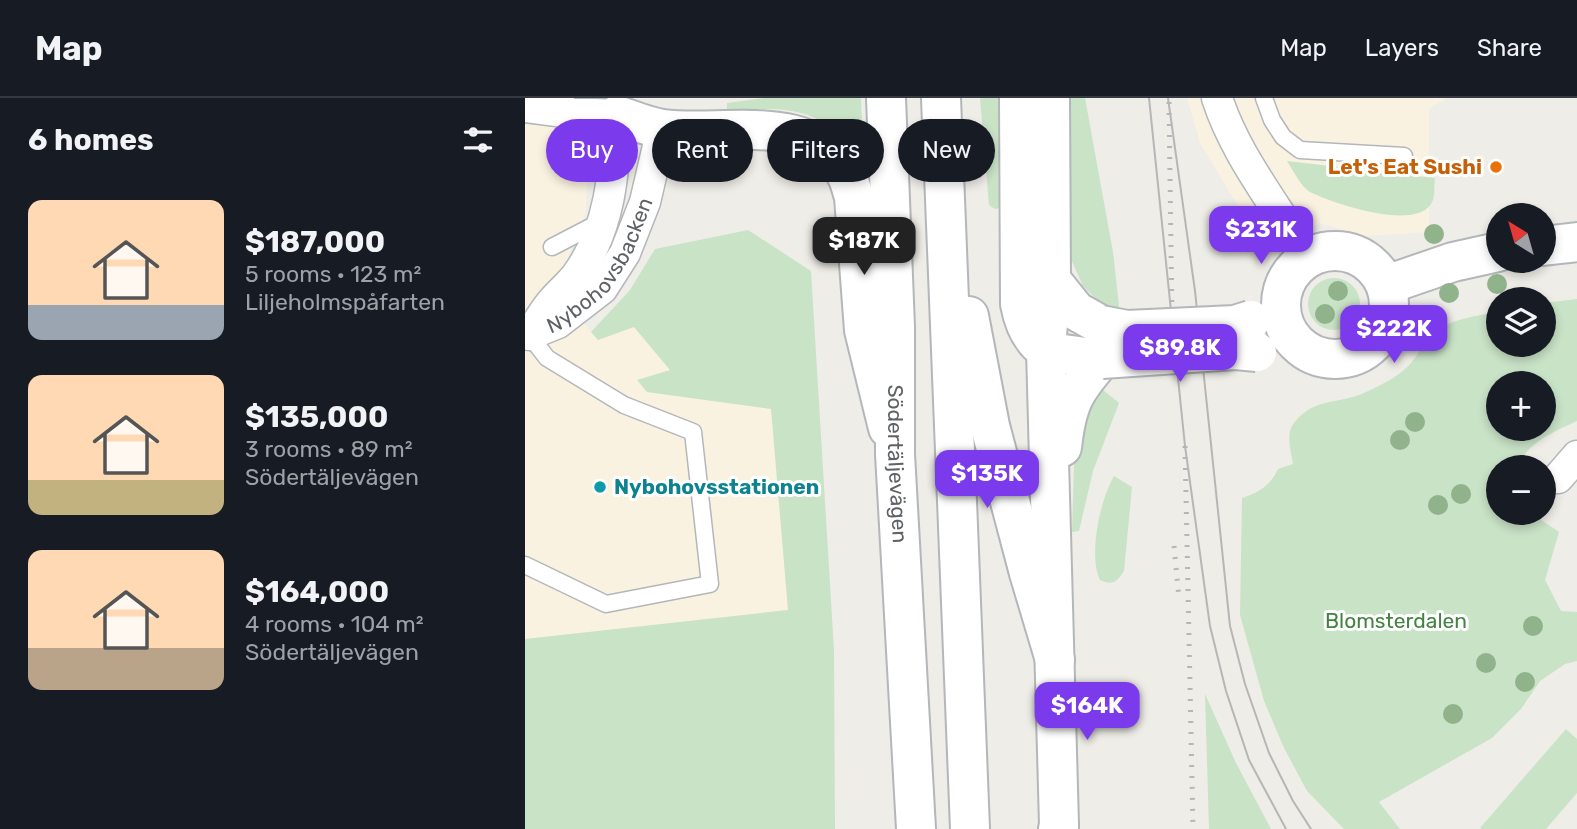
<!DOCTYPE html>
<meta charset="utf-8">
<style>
body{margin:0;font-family:Rubik,sans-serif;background:#242831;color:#f1f3f6;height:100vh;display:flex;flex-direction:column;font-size:26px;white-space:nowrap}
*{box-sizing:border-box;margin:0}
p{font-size:23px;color:#9ea1a6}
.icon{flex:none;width:38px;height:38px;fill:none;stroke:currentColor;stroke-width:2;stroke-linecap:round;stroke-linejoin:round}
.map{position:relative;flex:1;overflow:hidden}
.drawer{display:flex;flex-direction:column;background:#171b24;width:525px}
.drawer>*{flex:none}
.hud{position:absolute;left:21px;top:21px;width:665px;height:63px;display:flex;gap:14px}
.needle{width:46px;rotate:323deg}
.tools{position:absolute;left:961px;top:105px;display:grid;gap:14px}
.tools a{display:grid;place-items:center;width:70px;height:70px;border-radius:50%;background:#171b24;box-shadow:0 4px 10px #0003;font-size:35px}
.price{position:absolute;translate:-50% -60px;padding:0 16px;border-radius:14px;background:#7c3aed;color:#fff;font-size:23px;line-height:46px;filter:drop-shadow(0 2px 4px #0008)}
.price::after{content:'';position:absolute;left:50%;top:42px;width:21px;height:16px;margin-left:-10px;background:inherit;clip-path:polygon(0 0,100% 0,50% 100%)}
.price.active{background:#222;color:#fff}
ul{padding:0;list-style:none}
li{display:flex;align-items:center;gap:21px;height:175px;padding:0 28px}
li span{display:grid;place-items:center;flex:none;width:196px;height:140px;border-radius:14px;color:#555}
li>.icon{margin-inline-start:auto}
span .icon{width:84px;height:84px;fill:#fffc;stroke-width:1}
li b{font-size:30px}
h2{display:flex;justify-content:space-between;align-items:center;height:84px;padding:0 28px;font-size:30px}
.pill{padding:0 24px;border-radius:32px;background:#171b24;box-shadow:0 4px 10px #0003;font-size:24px;line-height:63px}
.pill.active{background:#7c3aed;color:#fff}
header{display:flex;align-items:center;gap:42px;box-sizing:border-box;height:98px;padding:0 35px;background:#171b24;border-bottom:2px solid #363941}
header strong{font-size:33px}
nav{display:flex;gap:38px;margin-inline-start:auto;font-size:24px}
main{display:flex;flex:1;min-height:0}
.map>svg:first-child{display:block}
</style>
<header>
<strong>Map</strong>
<nav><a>Map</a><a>Layers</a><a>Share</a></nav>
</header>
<main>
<section class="drawer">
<h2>6 homes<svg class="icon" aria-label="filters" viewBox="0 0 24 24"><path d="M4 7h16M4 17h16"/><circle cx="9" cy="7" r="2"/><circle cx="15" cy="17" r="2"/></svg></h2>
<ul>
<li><span style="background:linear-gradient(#ffd9b3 75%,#9aa5b1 0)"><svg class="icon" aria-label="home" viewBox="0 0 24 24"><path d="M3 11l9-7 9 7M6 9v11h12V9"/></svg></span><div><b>$187,000</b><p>5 rooms · 123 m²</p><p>Liljeholmspåfarten</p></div></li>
<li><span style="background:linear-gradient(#ffd9b3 75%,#c2b280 0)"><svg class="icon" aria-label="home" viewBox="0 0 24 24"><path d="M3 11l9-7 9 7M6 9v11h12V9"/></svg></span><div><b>$135,000</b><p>3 rooms · 89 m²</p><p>Södertäljevägen</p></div></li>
<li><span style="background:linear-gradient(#ffd9b3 70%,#b9a48a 0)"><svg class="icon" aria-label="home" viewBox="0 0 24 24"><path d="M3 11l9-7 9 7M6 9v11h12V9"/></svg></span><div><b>$164,000</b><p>4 rooms · 104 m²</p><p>Södertäljevägen</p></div></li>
</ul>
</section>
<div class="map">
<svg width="1052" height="731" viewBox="0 0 1052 731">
<rect width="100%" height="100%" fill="#efede7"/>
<g fill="#faf2e1">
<polygon points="662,0 921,0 904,11 904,134 840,138 794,125 741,154 675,45"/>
<polygon points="0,7 63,16 61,114 31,190 66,234 73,242 109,229 145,272 122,294 247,311 263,512 0,541"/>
</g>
<g fill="#c9e3c7" fill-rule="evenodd">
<path d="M239,0H336L338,49L335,55L330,54C294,6 257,10 202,12V5Z"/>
<polygon points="455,0 480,0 477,110 470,111 464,107"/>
<polygon points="542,0 560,0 588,154 595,217 575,205 558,188 546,161"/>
<path d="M762,63L910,80C909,87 910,96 908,102C896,136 807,105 785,94C776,89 768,72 762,63Z"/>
<polygon points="223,132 286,173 309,552 310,731 0,731 0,541 263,512 246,311 122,294 112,282 145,272 109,229 73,242 66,234 105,192 130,151"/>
<circle cx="809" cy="206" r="26"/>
<path d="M1052,201V323C1031,333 1000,345 994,369H973V415H1006L1034,434L1020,482L1036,513L1052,514V563L1040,566L1015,583L996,611L967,640L854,704L875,731H819L782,693L759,650L739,603L715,517L717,400C733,395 746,387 753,371L768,366C766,353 760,336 769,325C790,298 815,307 841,294C858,286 878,277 889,261C895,255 897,245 903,239C919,221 952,219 973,213V247H1018L1019,205ZM1018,285V331H973V285Z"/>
<polygon points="578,292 594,305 568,373 554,433 547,434 549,364 553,323 564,306"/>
<path d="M589,378L607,389L599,473C592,484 587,488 575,482C563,457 575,402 589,378Z"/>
<polygon points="680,596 711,665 746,731 684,731"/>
<polygon points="1041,631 1052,641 1052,695 1021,731 957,731 955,730"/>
</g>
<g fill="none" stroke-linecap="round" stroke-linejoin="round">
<g stroke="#b4b7ba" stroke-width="19">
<g id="service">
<polyline points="739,0 747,22 758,39 775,52 879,58"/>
<polyline points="27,149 77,123"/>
<polyline points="0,467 81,506 185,486 168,334 99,307 22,260 4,237"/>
</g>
</g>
<g stroke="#b4b7ba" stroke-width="33">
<g id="minor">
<path d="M692,0C711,59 752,107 782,160"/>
<path d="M0,9L47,15L92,17C89,73 86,131 51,178C43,188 33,196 25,206C17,216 11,227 4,237"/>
<path id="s1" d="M6,236L33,225L77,191L100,155L120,104L137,31"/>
<polyline points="1033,380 1052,358"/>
</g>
</g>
<g stroke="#b4b7ba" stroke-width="42">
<g id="tertiary">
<path d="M494,0L495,206C498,222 505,241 520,251C528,256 565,259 577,261"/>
<polyline points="525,0 526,182 521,252 534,727"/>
<path d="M92,17C107,22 123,29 138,31C197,39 289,11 322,78C325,84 327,93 329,99L339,232L363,330"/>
<polyline points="1018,148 1052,144"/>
<circle cx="810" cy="207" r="54"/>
<polyline points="526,182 551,213 576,227"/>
<polyline points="861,187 928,164 973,154"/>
<path d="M537,349C542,305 549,293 577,261"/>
</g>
</g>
<g stroke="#b3b6ba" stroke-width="42">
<g id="secondary">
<path id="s2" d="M361,0L370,229V356L391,731"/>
<polyline points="416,0 445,731"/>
<polyline points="444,218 465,328 504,475 530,562"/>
<polyline points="533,731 534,727"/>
</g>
</g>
<use href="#service" stroke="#fff" stroke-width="16"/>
<use href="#minor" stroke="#fff" stroke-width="30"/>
<use href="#tertiary" stroke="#fff" stroke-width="38"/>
<use href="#secondary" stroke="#fff" stroke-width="38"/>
<g stroke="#b5b6b6" stroke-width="2">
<polyline points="624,0 660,348 685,528 701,593 724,662 761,731"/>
<polyline points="643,0 670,193 705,528 720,586 744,655 768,703 786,731"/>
</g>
<g stroke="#b5b6b6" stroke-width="5" stroke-dasharray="2 9" stroke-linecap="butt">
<polyline points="644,4 647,221"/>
<polyline points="660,348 668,731"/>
<polyline points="649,448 654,500"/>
</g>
<g stroke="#b4b7ba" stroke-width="42" stroke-linecap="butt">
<g id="tertiary-bridge">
<polyline points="576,227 602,232 710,227 726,222"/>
<polyline points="577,261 711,252 732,254"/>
</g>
</g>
<use href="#tertiary-bridge" stroke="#fff" stroke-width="38"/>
</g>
<g fill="#90b38c">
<circle cx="909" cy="136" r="10"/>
<circle cx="972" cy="186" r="10"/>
<circle cx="813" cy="193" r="10"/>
<circle cx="924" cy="195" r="10"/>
<circle cx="800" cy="216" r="10"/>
<circle cx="890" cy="324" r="10"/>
<circle cx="875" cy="342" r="10"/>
<circle cx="936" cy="396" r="10"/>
<circle cx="913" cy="407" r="10"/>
<circle cx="1008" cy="528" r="10"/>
<circle cx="961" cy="565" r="10"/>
<circle cx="1000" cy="584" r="10"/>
<circle cx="928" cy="616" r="10"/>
</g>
<circle fill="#e8710a" stroke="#fff" stroke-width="2.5" cx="971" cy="69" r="7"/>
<circle fill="#0f9aa8" stroke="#fff" stroke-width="2.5" cx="75" cy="389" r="7"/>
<g text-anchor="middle" stroke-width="6" stroke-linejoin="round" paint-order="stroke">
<g font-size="21" font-weight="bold" fill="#c56008" stroke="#fff" text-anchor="end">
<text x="957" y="76">Let's Eat Sushi</text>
</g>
<g font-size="21" fill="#5f6265" stroke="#fff">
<text dy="7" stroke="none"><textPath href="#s1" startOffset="102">Nybohovsbacken</textPath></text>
<text dy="7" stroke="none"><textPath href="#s2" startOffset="366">Södertäljevägen</textPath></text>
</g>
<g font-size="21" font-weight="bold" fill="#0d838f" stroke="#fff" text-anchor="start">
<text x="89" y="396">Nybohovsstationen</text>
</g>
<g font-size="21" fill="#438341" stroke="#fff">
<text x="871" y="530">Blomsterdalen</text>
</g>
</g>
</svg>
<div class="tools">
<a><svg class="needle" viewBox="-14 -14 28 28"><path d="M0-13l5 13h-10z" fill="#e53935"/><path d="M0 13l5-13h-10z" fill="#9ea1a6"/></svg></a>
<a><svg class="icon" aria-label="layers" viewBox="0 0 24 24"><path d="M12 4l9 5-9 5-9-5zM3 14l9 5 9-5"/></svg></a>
<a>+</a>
<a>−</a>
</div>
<b class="price" style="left:736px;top:168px">$231K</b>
<b class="price active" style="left:339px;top:179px">$187K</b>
<b class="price" style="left:869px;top:267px">$222K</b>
<b class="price" style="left:655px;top:286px">$89.8K</b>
<b class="price" style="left:462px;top:412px">$135K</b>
<b class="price" style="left:562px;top:644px">$164K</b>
<div class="hud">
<a class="pill active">Buy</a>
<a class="pill">Rent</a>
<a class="pill">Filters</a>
<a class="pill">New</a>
</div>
</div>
</main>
